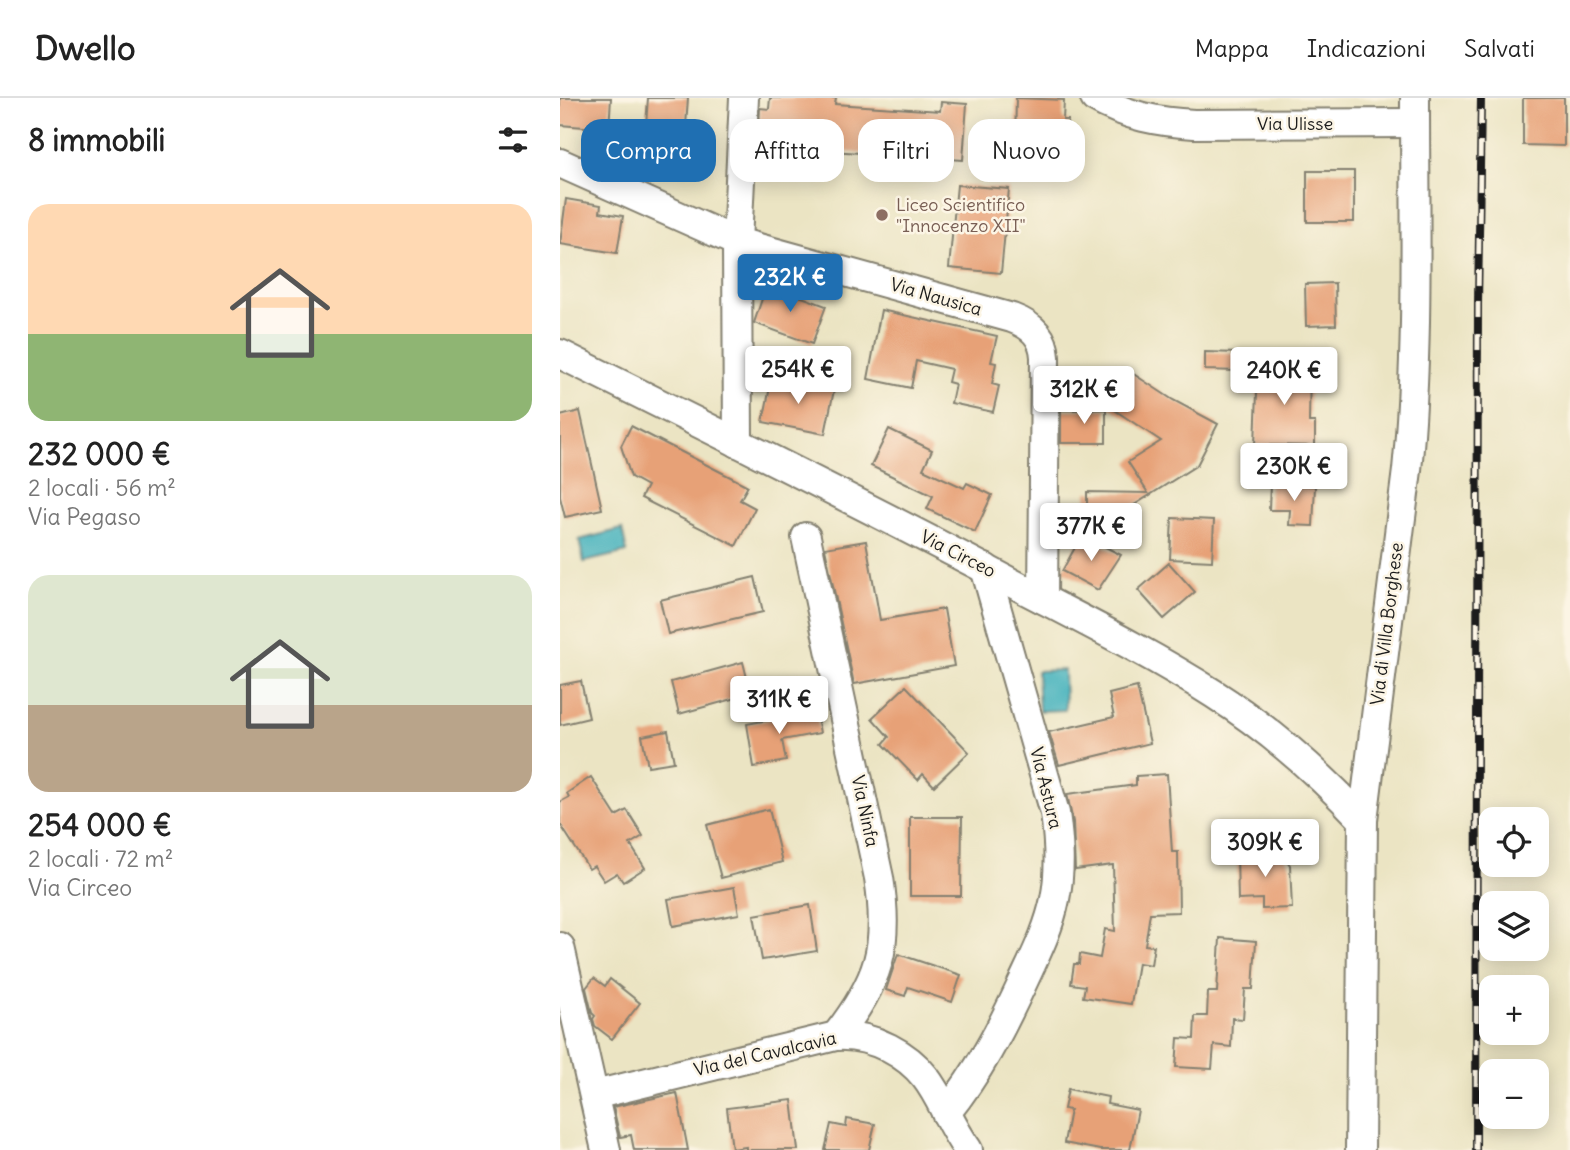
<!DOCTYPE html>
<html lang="it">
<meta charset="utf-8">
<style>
body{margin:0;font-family:Delius,sans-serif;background:#f2f2f2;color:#222;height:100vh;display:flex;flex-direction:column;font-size:26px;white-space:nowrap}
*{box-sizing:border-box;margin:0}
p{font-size:23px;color:#767676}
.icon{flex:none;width:38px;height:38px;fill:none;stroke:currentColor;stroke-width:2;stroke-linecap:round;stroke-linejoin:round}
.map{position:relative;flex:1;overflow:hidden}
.sheet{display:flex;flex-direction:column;background:#fff;width:560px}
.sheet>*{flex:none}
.hud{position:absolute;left:21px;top:21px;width:665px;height:63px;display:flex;gap:14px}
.fabs{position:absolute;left:919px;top:709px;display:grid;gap:14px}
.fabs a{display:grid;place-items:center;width:70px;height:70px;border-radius:14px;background:#fff;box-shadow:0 4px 18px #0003;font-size:35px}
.price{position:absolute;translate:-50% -60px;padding:0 16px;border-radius:7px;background:#fff;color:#222;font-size:23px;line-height:46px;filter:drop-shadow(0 2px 4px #0008)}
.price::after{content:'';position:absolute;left:50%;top:42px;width:21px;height:16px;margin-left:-10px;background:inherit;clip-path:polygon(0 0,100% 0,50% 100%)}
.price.current{background:#1f6fb2;color:#fff}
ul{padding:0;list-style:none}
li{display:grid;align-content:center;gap:14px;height:371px;padding:0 28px}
li span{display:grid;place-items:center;height:217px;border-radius:21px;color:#555}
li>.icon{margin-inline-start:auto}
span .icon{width:126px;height:126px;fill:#fffc;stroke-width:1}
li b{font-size:30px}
h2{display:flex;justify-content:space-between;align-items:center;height:84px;padding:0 28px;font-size:30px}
.chip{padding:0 24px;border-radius:21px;background:#fff;box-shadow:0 4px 18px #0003;font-size:24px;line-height:63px}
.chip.current{background:#1f6fb2;color:#fff}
header{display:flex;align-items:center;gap:42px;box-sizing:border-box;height:98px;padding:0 35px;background:#fff;border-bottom:2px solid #e0e0e0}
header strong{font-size:33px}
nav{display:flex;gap:38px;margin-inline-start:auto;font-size:24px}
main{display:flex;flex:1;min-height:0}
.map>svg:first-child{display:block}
</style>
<header>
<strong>Dwello</strong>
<nav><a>Mappa</a><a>Indicazioni</a><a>Salvati</a></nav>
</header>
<main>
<section class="sheet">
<h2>8 immobili<svg class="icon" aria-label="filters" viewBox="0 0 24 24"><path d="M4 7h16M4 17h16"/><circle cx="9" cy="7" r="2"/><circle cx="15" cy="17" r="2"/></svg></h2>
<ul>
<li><span style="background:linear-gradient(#ffd9b3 60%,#8fb573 0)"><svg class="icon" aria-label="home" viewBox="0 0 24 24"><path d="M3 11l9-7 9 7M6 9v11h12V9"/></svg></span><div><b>232 000 €</b><p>2 locali · 56 m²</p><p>Via Pegaso</p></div></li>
<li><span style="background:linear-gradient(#dfe7d0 60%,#b9a48a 0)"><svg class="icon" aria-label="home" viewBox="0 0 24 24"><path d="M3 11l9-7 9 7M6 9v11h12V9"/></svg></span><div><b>254 000 €</b><p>2 locali · 72 m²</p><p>Via Circeo</p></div></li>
</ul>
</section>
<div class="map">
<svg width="1010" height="1052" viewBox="0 0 1010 1052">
<rect width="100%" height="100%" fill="#fcf5e5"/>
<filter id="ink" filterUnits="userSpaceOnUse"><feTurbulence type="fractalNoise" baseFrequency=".0143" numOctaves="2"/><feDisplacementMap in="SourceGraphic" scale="14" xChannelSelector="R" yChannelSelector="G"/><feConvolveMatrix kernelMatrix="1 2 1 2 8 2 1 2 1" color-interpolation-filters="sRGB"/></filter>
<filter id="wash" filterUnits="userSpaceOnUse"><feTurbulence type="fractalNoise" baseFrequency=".00686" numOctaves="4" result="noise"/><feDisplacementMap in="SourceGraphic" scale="28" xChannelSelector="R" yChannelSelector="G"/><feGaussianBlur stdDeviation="1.57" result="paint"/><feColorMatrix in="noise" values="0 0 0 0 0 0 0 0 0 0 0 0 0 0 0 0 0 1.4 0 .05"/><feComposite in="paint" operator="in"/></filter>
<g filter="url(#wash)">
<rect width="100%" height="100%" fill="#ebe4c3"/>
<g fill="#41b0bc" stroke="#2e666c" stroke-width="2">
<polygon points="62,431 67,454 24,464 19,442"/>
<polygon points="504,572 505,612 479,613 477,573"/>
</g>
<g id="blocks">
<g fill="#e7a177">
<polygon points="0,0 51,0 49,31 0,27"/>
<polygon points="88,0 128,0 123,70 83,67"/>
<polygon points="210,0 276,0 275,6 380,13 381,4 407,6 403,62 198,48 200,10 209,11"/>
<polygon points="456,0 504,2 503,22 508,22 507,56 481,54 480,67 456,66 457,47 455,47"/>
<polygon points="963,0 1004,0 1004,48 963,47"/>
<rect x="747" y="73" width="47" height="51"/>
<polygon points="397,87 449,91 441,175 389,170"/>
<polygon points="6,101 41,107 40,114 63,118 57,155 0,146"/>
<polygon points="775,185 776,227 746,228 745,186"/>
<polygon points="207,186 266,208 252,246 194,225"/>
<polygon points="321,212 437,238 431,264 436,265 432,286 439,288 433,314 391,305 395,286 388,284 391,271 356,263 351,290 308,281"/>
<polygon points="645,254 679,255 679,273 645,272"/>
<polygon points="698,268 750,269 749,324 755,324 755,348 695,347"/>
<polygon points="569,273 613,302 658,326 637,367 538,430 527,430 527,394 588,395 568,364 601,343 547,307"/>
<polygon points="212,279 274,292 265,336 203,324"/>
<polygon points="546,311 546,345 501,345 501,312"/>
<polygon points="20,313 42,411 5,419 0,399 0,318"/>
<polygon points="71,328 188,388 180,402 195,410 176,448 81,400 87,388 71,379 61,348"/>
<polygon points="329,331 372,352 363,371 404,390 407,385 432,397 415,434 367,411 373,398 311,368"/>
<polygon points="710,386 755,388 753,428 729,427 730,412 709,412"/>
<polygon points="612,420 654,422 652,463 610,461"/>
<polygon points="522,437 561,457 538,492 502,473"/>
<polygon points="306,443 320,522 384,511 394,568 294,586 265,450"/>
<polygon points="609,465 635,494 604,521 578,492"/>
<polygon points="195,479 203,514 108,536 100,502"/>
<polygon points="183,564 191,596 119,616 111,584"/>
<polygon points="21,583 29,620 0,627 0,587"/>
<polygon points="346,588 409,654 374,688 363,676 358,682 323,646 329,639 312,620"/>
<polygon points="577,589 590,645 499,667 489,634 554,619 549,596"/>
<polygon points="256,613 260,635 222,642 226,663 194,669 187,626"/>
<polygon points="108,633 114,664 88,668 82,638"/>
<polygon points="607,676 612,754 618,754 619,814 590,815 585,847 594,848 591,867 578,865 571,906 523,899 525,888 511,886 514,866 519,866 520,856 540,860 545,831 555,833 553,767 515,772 513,724 507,696 576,687 576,678"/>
<polygon points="31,679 56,718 67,712 83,738 70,746 85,770 63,784 57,775 44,783 34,768 29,771 0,726 0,704 9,699 7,695"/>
<polygon points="209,711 222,764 161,780 147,727"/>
<polygon points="350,719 402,719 401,798 350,798"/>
<polygon points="720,753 730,767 732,810 702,811 702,801 678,802 677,755"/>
<polygon points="174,789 179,816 113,828 108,801"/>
<polygon points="250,807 257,853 202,862 194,817"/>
<polygon points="660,840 696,843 693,891 685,891 683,921 672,920 671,949 654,947 652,971 616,969 618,940 634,941 635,918 647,918 648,894 657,894"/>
<polygon points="338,856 401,877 392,904 348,889 345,898 326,892"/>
<polygon points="34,880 45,888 50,881 80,905 52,941 35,928 33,921 35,918 32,915 26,890"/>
<polygon points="508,991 548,999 547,1006 578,1012 570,1052 540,1052 504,1045 510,1012 504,1011"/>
<polygon points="117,995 128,1052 74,1052 71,1037 60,1039 53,1009"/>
<polygon points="232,1002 238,1052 186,1052 186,1049 172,1051 167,1010"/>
<polygon points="287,1021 315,1026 309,1052 265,1052 271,1026 286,1029"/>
</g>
</g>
</g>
<g filter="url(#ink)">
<use href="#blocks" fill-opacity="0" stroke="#848070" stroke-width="2"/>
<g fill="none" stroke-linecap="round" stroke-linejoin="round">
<g stroke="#848070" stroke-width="32">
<g id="minor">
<path d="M535,0C566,18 599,24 634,26L855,25"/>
<path d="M0,65L177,144L452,220C471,227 484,238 485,259L483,501"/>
<path d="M0,256C152,332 304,406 454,486C521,521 590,555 654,596C709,631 758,674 803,722"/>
<polyline points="178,345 177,144 184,0"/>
<path d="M246,439L319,780C330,849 319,883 276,938"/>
<polyline points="0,849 46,1052"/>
<path d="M34,997L276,938C294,937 313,942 329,950C378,975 379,1012 408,1052"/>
<path d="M386,1015C419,974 440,933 462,886C475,858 489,831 495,801C501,772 499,744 495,715L425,470"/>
<path d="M800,1052L803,722L847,372C859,249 855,124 855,0"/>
</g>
</g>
<use href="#minor" stroke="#fff" stroke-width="28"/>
<g stroke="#1c1c1c" stroke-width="8">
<polyline id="rail" points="916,1052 918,207 921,0"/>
</g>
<use href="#rail" stroke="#fcf5e5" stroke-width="5" stroke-dasharray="16" stroke-linecap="butt"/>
</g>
</g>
<circle fill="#8d6e63" stroke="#fcf5e5" stroke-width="2.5" cx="322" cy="117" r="7"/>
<g text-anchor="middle" stroke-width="5" stroke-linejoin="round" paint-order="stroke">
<g font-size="18" fill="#1c1c1c" stroke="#fcf5e5">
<text x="735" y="32">Via Ulisse</text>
<text transform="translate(376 199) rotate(16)" y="6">Via Nausica</text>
<text transform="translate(398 456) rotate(27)" y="6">Via Circeo</text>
<text transform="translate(827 526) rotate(-83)" y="6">Via di Villa Borghese</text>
<text transform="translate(486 690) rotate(76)" y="6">Via Astura</text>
<text transform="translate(305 713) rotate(78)" y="6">Via Ninfa</text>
<text transform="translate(205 956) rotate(-13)" y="6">Via del Cavalcavia</text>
</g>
<g font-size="18" fill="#785e54" stroke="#fcf5e5" text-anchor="start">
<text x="336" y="113">Liceo Scientifico<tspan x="336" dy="21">"Innocenzo XII"</tspan></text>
</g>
</g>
</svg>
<div class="fabs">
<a><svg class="icon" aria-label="locate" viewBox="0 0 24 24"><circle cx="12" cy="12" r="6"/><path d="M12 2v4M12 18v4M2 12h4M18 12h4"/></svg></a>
<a><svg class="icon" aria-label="layers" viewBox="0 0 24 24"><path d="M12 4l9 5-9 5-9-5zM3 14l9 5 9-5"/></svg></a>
<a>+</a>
<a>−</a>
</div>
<b class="price current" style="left:230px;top:216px">232K €</b>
<b class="price" style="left:238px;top:308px">254K €</b>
<b class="price" style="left:724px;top:309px">240K €</b>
<b class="price" style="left:524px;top:328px">312K €</b>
<b class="price" style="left:734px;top:405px">230K €</b>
<b class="price" style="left:531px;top:465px">377K €</b>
<b class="price" style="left:219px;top:638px">311K €</b>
<b class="price" style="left:705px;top:781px">309K €</b>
<div class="hud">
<a class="chip current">Compra</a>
<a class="chip">Affitta</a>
<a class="chip">Filtri</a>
<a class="chip">Nuovo</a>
</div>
</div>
</main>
